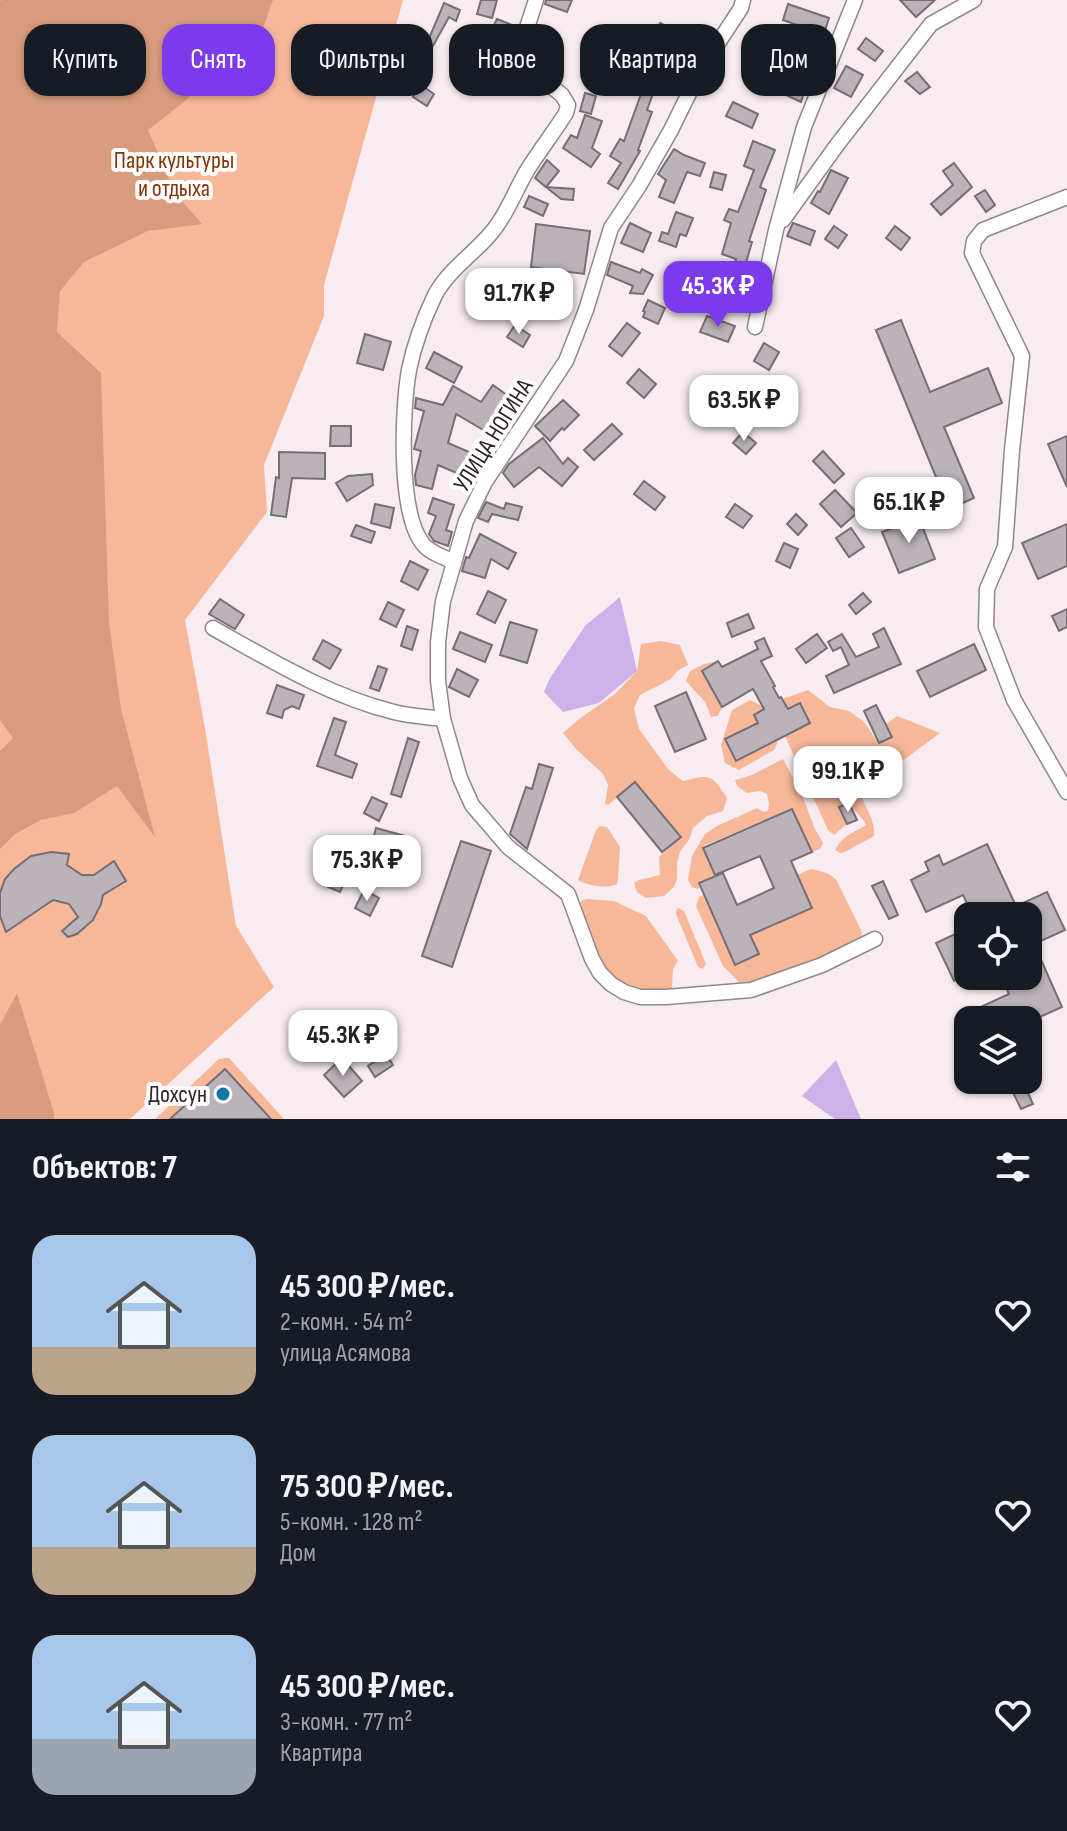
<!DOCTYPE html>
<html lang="ru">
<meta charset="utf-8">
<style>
body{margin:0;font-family:"Sofia Sans Condensed",sans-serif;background:#242831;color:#f1f3f6;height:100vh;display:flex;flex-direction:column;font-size:30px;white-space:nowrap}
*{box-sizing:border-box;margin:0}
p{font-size:26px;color:#9ea1a6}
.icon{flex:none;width:44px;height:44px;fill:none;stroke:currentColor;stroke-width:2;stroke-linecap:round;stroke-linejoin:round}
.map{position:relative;height:1119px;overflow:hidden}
.drawer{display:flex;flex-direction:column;background:#171b24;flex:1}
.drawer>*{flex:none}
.hud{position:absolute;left:24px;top:24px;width:1020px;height:72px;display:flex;gap:16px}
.buttons{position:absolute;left:954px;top:902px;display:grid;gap:16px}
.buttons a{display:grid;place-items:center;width:88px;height:88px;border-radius:16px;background:#171b24;box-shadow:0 2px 6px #0004;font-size:40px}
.price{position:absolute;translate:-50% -68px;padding:0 18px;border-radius:16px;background:#fff;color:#222;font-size:26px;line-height:52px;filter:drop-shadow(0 2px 4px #0008)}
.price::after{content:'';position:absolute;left:50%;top:48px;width:24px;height:18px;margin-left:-12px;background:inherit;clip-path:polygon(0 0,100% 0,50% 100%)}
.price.on{background:#7c3aed;color:#fff}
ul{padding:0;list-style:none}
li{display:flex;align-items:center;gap:24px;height:200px;padding:0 32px}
li span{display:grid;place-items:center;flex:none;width:224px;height:160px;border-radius:24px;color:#555}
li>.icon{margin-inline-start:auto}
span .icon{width:96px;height:96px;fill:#fffc;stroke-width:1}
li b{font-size:34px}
h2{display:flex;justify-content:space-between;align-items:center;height:96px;padding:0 32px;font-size:34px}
.pill{padding:0 28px;border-radius:24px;background:#171b24;box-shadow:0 2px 6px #0004;font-size:28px;line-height:72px}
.pill.on{background:#7c3aed;color:#fff}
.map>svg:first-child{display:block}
</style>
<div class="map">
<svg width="1067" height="1119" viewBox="0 0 1067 1119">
<rect width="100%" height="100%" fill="#f8ecf0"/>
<g fill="#f7b89a">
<polygon points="0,0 403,0 324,285 324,316 264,465 267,512 185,620 205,728 236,926 274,987 130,1119 0,1119"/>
<path d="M661,641L680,645L688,665L677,671L671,679L640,695L634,708L639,729L668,769L683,781C710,774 712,774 727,798L723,811L707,816L693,828L690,838L680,852L677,863V879L674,887L664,896L646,898L637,892L634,883L639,880L660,875L659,857L681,836L636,782L608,805L605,804L608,785L603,774L576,749L563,733L579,719L615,694L637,671L641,644Z"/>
<polygon points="718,661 702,671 722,707 718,716 711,717 705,702 686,681 690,671 704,664"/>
<path d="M808,690L830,707L849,711L863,721L879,743L892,737L886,724L897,716L940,733L889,771L860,790C863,806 876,819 874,836L845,852L840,853L835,850C844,834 852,834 866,825C864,819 853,809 849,803L839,808L847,824L834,835L828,830L785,736L810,723L800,703L774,716L764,710L754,715L758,723L736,760L777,740V744L774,750L739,770L725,763L721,745L732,710L750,700L762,706Z"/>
<polygon points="783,759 802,795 814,827 823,843 820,849 812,852 792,809 703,846 715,876 699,883 700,888 697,889 692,887 688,880 692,856 705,834 717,826 757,808 763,812 768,811 769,803 767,794 760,791 747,793 737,786 735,780 752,775"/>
<path d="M600,826L607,827L620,847L618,880L617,884C607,889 588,886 578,880L596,830Z"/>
<polygon points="811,869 827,873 836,879 862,932 861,939 779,976 742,985 723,966 696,906 699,897 703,895 735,965 758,954 750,935 812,908 797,875"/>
<path d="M587,899L614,901L646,916L678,961L673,969L672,988L668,990C621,992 607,982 591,939C586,926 581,915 581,901Z"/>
<polygon points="678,908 684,911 706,964 703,969 698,967 676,914 676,911"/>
<polygon points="225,1058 229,1058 284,1119 155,1119 219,1059"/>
</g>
<g fill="#d89b7d">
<polygon points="2,0 273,0 263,28 185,101 148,130 175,193 202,224 148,231 84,262 60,291 57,332 101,373 109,623 121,709 155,837 117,786 74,813 41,820 15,834 0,849 0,751 13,738 0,720 0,1"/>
<polygon points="17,993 54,1113 54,1119 0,1119 0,1025"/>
</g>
<g fill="#cfb1ea">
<polygon points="620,597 637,671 599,703 563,712 544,692 550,678 585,626"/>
<polygon points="836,1060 861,1119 835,1119 802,1096"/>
</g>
<g fill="#bbb3ba" stroke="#766e74" stroke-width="2">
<polygon points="481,0 497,0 492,18 477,14"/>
<polygon points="546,0 572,0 567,12 545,4"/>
<polygon points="900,0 935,0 916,17"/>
<polygon points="444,3 460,10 456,21 449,17 433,46 427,43"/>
<polygon points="788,4 829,18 824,34 783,20"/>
<polygon points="497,19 512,25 504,42 489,35"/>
<polygon points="660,23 692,39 684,56 671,50 674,44 655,35"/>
<polygon points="458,33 482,49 476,62 450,50"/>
<polygon points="866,38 883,51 875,61 858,49"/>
<polygon points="789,58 812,67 801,102 788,96 795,78 783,74"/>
<polygon points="500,61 523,77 515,89 492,74"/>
<polygon points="846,66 863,75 851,97 834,88"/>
<polygon points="646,67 661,72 647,110 652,112 638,150 640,151 618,189 608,183 621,163 610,156 620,139 624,141 641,94 636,93"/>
<polygon points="917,72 930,87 920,94 905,81"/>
<polygon points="421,85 434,94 427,106 413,97"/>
<polygon points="585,93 596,96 591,114 580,111"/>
<polygon points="733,102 758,114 752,128 726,116"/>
<polygon points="585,115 602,121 592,148 600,154 591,167 563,148 571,135 577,138"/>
<polygon points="753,141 775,150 760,187 766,190 749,241 752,242 743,273 748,274 743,290 728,285 736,259 722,254 731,223 724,220 729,209 738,212 754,170 744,166"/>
<polygon points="674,149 684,155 705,163 700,176 687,172 674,203 659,197 666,180 658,174"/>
<polygon points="547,160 559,171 546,187 535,178"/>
<polygon points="954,163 972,187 941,215 931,204 953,185 943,171"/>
<polygon points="831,170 848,178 829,214 811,203 818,191 820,192"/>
<polygon points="714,172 726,175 722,190 710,187"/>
<polygon points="546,187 574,189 573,200 561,199"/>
<polygon points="985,190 995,205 986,212 975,196"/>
<polygon points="529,196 548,204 543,216 524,207"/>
<polygon points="676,212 693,218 686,236 680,234 676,247 659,241 662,232 668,234"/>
<polygon points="630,223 651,233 643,252 621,243"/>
<polygon points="793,223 815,231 810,245 787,236"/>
<polygon points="536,224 590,231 584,274 531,267"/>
<polygon points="834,226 847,235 838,248 825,239"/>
<polygon points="895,226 910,238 901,250 886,238"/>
<polygon points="611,262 640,273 642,269 653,275 643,294 630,293 633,286 607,275"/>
<polygon points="491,286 504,293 492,316 479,309"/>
<polygon points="648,300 665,308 658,324 643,317 645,312 643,311"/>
<polygon points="707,316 735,326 728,342 700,332"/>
<polygon points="901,320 930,392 988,368 1002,403 944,427 974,498 949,509 876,330"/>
<polygon points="627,323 640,333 622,356 609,346"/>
<polygon points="515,325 530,335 523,347 507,337"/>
<polygon points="365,334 391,342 383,370 357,363"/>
<polygon points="764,343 779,352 769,370 754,361"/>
<polygon points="434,352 462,367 454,383 426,368"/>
<polygon points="639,369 656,384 644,398 627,383"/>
<polygon points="493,385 522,406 516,414 501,404 485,431 456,414 448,443 476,455 466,477 438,465 432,489 416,485 415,475 421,451 414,449 424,411 415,408 416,398 443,405 453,386 481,402"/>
<polygon points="563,400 579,415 564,430 562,428 550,441 535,426"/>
<polygon points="742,401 751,408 738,424 729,418"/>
<polygon points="612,424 622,434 594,460 584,450"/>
<polygon points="331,426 351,426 351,446 330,446"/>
<polygon points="743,432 756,443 746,454 733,443"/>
<polygon points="1067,436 1067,487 1048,444"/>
<polygon points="543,438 563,464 568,458 578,467 562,486 539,467 514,487 503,473 509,464"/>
<polygon points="823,451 844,474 834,483 813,461"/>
<polygon points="279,452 325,453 325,479 292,478 286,517 271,515 276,477 279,478"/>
<polygon points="372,474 373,485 347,501 336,483 348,476"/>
<polygon points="644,481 665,497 655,510 634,494"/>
<polygon points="835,490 857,513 841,527 820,504"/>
<polygon points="433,498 454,505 446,530 452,532 448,546 434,541 429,534 436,516 428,513"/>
<polygon points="486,502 504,509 506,503 522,507 518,520 492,514 488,522 478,518"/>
<polygon points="375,504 394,508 390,528 371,523"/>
<polygon points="735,504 752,516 743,528 726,517"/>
<polygon points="796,514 807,525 798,535 787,524"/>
<polygon points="919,518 935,559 899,573 882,532"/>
<polygon points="1067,524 1067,566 1038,579 1022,543"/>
<polygon points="356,525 375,532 371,543 351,536"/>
<polygon points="851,528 864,547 849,557 836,538"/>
<polygon points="480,534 516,553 508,569 491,559 485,578 462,571 466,557 469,558"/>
<polygon points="784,543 798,549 790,568 776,561"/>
<polygon points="410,561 428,570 418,590 401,581"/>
<polygon points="488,591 506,600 495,623 477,614"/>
<polygon points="863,593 871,602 856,614 849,605"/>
<polygon points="220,599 244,615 235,629 209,614"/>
<polygon points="388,602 404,610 396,627 380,619"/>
<polygon points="1067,609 1067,627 1059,631 1052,616"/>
<polygon points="748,614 754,628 732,637 727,623"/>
<polygon points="510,622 537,630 527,663 500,655"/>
<polygon points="407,626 418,630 412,650 401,646"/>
<polygon points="884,628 901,664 834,693 826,676 849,665 841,647 833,651 828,642 842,634 856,657 879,647 873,634"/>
<polygon points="460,632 492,645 485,662 453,649"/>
<polygon points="817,634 827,648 806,663 796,649"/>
<polygon points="764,638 772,656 761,661 775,686 773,687 779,698 781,697 788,709 800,703 810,723 736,761 725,739 758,723 754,715 764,709 753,689 722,707 702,671 718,661 722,667 758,649 755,642"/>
<polygon points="323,640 341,650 330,669 313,659"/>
<polygon points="974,644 986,670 930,697 917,671"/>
<polygon points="378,666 387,669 379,691 370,688"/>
<polygon points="457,669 478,680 469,697 449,687"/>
<polygon points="277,685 304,695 299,709 292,706 284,710 282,718 267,713"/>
<polygon points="686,692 706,739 675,752 655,706"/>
<polygon points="876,705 892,737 879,743 864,711"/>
<polygon points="334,718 346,722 335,755 357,764 352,778 317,766"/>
<polygon points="408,738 419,742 401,797 391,794"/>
<polygon points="539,764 553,768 527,849 510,834 526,787 532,789"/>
<polygon points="635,782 681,837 662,852 617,797"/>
<polygon points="372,797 387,804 379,821 364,813"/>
<polygon points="849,803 857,820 847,824 839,807"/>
<polygon points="792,809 812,852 791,861 812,908 750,935 759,954 735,965 699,883 723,873 737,905 774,888 760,856 715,875 703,848"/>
<polygon points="376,828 405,836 396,870 367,863"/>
<polygon points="461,841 491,851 452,967 422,956"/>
<polygon points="987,844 1016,906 1047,892 1065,930 1034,944 1062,1007 1033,1020 976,1020 972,1011 1009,994 1001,976 1028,976 1028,916 973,916 963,895 926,912 911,880 929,871 925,862 939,855 943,865"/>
<polygon points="346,847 358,852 340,892 328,887"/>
<polygon points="51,852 69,854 67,865 82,875 94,875 114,861 126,881 103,895 101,904 93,920 77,934 68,937 62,931 78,917 69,904 53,900 6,932 0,916 0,893 5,879 14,869 31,856"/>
<polygon points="883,881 898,915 889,919 872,886"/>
<polygon points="364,890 379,898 370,916 355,908"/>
<polygon points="968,928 968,974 954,981 936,943"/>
<polygon points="386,1054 393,1065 375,1077 368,1066"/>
<polygon points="342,1058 362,1081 344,1097 324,1075"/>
<polygon points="225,1069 271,1119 170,1119"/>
<polygon points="1007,1080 1022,1080 1033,1104 1021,1109"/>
</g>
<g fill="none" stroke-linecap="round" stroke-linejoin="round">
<g stroke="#91878a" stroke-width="17">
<g id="minor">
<polyline points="743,0 741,8 701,69 671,130 639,186 611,228 586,310 566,361 485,482 466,521 443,601 438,642 438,681 443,719 460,778 472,805 508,847 568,894 592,959 600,973 611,984 624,992 640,997 666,997 751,990 822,965 875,939"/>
<polyline points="1067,197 983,230 974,241 972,253 1022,356 1012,450 1005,547 987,589 986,627 1014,700 1067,792"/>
<polyline points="783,220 837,145 931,24 974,0"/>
<polyline points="755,327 776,230 804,127 855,0"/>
<path d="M454,562C444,557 430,553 423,544C398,513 402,409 409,370C414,345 424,318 435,295C449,269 474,254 492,232C508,213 515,190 528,169C540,150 554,132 566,113L568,105L562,95L526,66L521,58L520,49L536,0"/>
<path d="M213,628C270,660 329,696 394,712C409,716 427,717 443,719"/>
</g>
</g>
<use href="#minor" stroke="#fff" stroke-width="14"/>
</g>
<circle fill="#1377a3" stroke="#fffdfd" stroke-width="3" cx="223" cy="1094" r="8"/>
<g text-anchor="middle" stroke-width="8" stroke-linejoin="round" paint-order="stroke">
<g font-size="24" fill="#803606" stroke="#fffdfd">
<text x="174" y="168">Парк культуры<tspan x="174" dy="28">и отдыха</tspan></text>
</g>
<g font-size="24" fill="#292426" stroke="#fffdfd">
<text transform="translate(493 435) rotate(-58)" y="8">УЛИЦА НОГИНА</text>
</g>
<g font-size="24" fill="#292426" stroke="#fffdfd" text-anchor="end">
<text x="207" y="1102">Дохсун</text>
</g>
</g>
</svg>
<div class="buttons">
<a><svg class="icon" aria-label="locate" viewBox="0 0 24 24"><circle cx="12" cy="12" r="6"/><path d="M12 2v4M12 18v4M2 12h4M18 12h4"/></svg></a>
<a><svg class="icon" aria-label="layers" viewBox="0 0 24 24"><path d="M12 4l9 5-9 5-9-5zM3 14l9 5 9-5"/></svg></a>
</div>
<b class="price on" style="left:718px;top:329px">45.3K ₽</b>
<b class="price" style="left:519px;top:336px">91.7K ₽</b>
<b class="price" style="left:744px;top:443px">63.5K ₽</b>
<b class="price" style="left:909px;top:545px">65.1K ₽</b>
<b class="price" style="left:848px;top:814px">99.1K ₽</b>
<b class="price" style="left:367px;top:903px">75.3K ₽</b>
<b class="price" style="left:343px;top:1078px">45.3K ₽</b>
<div class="hud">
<a class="pill">Купить</a>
<a class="pill on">Снять</a>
<a class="pill">Фильтры</a>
<a class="pill">Новое</a>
<a class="pill">Квартира</a>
<a class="pill">Дом</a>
</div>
</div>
<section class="drawer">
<h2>Объектов: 7<svg class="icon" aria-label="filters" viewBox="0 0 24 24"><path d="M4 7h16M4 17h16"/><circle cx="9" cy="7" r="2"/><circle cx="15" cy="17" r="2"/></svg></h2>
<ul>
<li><span style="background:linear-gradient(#a9c7e8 70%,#b9a48a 0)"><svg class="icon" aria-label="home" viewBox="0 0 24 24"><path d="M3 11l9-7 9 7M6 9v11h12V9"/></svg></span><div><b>45 300 ₽/мес.</b><p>2-комн. · 54 m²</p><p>улица Асямова</p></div><svg class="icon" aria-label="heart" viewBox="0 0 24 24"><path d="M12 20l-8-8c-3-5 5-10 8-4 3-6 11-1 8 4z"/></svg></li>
<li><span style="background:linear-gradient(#a9c7e8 70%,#b9a48a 0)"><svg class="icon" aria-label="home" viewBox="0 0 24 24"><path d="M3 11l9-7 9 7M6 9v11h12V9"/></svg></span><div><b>75 300 ₽/мес.</b><p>5-комн. · 128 m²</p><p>Дом</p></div><svg class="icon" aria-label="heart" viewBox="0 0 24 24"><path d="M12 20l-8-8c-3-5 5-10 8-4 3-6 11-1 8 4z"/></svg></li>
<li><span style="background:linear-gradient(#a9c7e8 65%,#9aa5b1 0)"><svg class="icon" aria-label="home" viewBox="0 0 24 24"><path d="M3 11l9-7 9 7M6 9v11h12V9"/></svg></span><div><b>45 300 ₽/мес.</b><p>3-комн. · 77 m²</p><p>Квартира</p></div><svg class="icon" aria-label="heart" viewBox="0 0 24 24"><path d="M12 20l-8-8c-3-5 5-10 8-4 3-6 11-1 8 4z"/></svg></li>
</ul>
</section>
